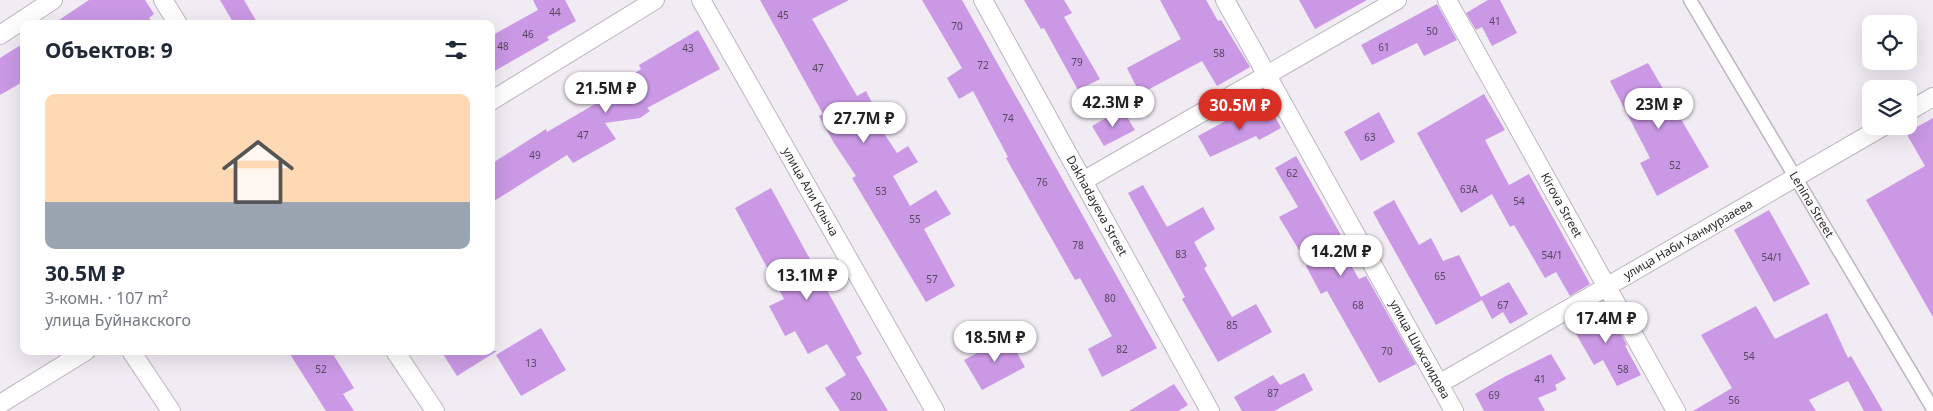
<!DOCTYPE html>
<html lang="ru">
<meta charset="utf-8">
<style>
body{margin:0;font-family:"Noto Sans",sans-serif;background:#f2f2f3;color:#1f2937;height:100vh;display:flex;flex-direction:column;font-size:19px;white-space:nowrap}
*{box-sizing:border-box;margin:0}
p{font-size:16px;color:#747a83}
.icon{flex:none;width:28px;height:28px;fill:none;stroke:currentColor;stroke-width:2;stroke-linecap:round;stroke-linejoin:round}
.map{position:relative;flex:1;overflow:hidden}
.sheet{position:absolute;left:20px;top:20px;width:475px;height:335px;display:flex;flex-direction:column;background:#fff;border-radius:10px;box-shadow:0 5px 20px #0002}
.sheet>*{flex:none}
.controls{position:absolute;left:1862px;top:15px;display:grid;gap:10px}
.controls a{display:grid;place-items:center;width:55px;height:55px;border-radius:10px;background:#fff;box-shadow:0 5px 20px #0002;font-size:25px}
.price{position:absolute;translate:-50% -42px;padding:0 11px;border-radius:18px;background:#fff;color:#222;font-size:16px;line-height:32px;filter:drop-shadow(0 1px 2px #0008)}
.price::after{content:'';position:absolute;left:50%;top:30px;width:15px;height:11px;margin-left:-8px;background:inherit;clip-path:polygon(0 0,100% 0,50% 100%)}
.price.active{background:#d93025;color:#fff}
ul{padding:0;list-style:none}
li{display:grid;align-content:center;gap:10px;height:265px;padding:0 25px}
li+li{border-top:1px solid #e0e1e3}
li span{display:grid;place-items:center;height:155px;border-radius:10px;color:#555}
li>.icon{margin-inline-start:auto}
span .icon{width:90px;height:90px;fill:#fffc;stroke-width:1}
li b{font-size:21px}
h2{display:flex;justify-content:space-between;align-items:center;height:60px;padding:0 25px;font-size:21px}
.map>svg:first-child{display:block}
</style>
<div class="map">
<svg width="1933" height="411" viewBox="0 0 1933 411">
<rect width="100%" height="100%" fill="#f1ebf4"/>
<g fill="#ca98e5">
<polygon points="89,0 145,0 154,14 149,18 153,24 53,24"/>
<polygon points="220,0 244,0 258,24 234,24"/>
<polygon points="533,0 565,0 576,21 547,37 549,40 491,73 491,36 538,10"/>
<polygon points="760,0 849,0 812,19 857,96 866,91 880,118 875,120 897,153 908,146 918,162 893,176 910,206 936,190 951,214 924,229 955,286 926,302 852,178 856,176 834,143 819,116 823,114"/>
<polygon points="922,0 962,0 1157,348 1102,377 1088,349 1112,336 1080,278 1075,280 1006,158 1008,157 973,91 959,99 947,78 962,68"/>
<polygon points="1024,0 1064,0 1072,13 1064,17 1100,79 1078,90 1044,28 1041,29"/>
<polygon points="1160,0 1206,0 1218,21 1221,20 1250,67 1217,86 1202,61 1140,94 1127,68 1181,39"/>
<polygon points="1299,0 1367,0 1315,29"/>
<polygon points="1488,0 1500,0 1517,33 1492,46 1482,27 1476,30 1466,13"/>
<polygon points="1437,4 1457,40 1424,56 1417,43 1372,65 1361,45"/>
<polygon points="698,30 720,69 647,108 650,111 640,118 605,123 616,139 573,163 567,155 491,203 491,164 546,129 547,132 597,103 594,98 641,69 639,65"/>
<polygon points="24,43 24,81 0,95 0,58"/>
<polygon points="1648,63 1709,167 1657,196 1640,163 1650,158 1610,81"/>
<polygon points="1484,94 1505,130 1485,140 1509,185 1529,174 1590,284 1570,296 1556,272 1545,278 1514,225 1510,227 1492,194 1461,213 1417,133"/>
<polygon points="1268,103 1281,128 1259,140 1256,136 1210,157 1198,136 1231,118 1233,122"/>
<polygon points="1122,109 1135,130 1104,146 1092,126"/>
<polygon points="1379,112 1395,142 1361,161 1344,132"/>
<polygon points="1933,118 1933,317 1866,200 1925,166 1906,133"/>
<polygon points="1296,156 1342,237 1336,240 1359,279 1366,276 1416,364 1379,383 1327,291 1321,294 1306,266 1308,265 1279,217 1298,207 1275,168"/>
<polygon points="1143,185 1167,227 1203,207 1215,229 1194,242 1207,266 1204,268 1232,317 1256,304 1272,332 1218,362 1182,299 1185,297 1128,193"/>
<polygon points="771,188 862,354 856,357 888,411 840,411 825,388 846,375 827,344 808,354 795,331 785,336 769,306 784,299 735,208"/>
<polygon points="1394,200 1419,245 1431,238 1443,261 1459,255 1481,297 1509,282 1528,314 1510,324 1503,312 1492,319 1482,300 1436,325 1373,212"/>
<polygon points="1769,210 1810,284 1774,302 1734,230"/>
<polygon points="1601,302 1604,308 1606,307 1627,345 1625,346 1641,375 1617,386 1603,360 1594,365 1572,327 1584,321 1580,315"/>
<polygon points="1756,306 1775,339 1827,313 1848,358 1851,356 1883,411 1864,411 1848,381 1809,400 1816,411 1693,411 1732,388 1701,335"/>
<polygon points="541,328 566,370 521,396 496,355"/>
<polygon points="1008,337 1025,367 982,390 964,360"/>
<polygon points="288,351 331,351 354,388 343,394 354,411 326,411"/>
<polygon points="441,351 497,351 457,376"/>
<polygon points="1551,354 1566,379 1555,385 1557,390 1538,398 1545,411 1484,411 1475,394 1504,377"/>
<polygon points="1304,373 1313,390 1274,411 1242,411 1234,397 1273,375 1280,385"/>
<polygon points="1174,384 1188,405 1178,411 1129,411"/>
</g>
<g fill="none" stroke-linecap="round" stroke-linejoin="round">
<g stroke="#bbb6bf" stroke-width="15">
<g id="pedestrian">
<path id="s1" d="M1690,0L1933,409"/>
</g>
</g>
<g stroke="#bbb6bf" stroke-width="20">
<g id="minor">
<polyline points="163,0 178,24"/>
<path id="s2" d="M701,0L935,411"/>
<path id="s3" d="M983,0L1210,411"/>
<path id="s4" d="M1225,0L1454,411"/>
<path id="s5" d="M1447,0L1676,411"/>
<polyline points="0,35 53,0"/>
<polyline points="491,101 655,0"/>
<polyline points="1909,111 1933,97"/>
<polyline points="1083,181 1397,0"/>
<polyline points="131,351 171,411"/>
<polyline points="395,351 435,411"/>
<path id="s6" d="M1439,384L1884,126"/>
<polyline points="0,404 86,351"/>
</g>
</g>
<use href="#pedestrian" stroke="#fff" stroke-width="12"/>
<use href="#minor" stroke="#fff" stroke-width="18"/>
</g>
<g text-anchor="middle" stroke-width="4" stroke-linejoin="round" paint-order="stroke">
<g font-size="10" fill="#55475c">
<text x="555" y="16">44</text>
<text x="783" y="19">45</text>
<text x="1495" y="25">41</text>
<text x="957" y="30">70</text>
<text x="1432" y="35">50</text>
<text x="528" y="38">46</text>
<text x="503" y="50">48</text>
<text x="1384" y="51">61</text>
<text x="688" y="52">43</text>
<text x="1219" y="57">58</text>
<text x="1077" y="66">79</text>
<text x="983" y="69">72</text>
<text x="818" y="72">47</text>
<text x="1008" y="122">74</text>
<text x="583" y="139">47</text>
<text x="1370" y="141">63</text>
<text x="535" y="159">49</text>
<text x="1675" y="169">52</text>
<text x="1292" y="177">62</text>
<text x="1042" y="186">76</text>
<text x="1469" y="193">63А</text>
<text x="881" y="195">53</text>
<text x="1519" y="205">54</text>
<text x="915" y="223">55</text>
<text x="1078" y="249">78</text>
<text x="1181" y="258">83</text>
<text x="1552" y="259">54/1</text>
<text x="1772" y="261">54/1</text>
<text x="1440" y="280">65</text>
<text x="932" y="283">57</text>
<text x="1110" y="302">80</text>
<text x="1358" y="309">68</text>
<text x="1503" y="309">67</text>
<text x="1232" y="329">85</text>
<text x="1122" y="353">82</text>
<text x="1387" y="355">70</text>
<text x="1749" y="360">54</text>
<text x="531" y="367">13</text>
<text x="321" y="373">52</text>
<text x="1623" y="373">58</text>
<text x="1540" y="383">41</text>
<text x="1273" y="397">87</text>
<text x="1494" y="399">69</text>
<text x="856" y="400">20</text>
<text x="1734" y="404">56</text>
</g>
<g font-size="12" fill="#2e2c2f" stroke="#fff">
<text dy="4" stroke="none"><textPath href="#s2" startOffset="221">улица Али Клыча</textPath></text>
<text dy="4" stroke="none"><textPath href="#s3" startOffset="235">Dakhadayeva Street</textPath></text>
<text dy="4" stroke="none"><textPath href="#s5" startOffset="235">Kirova Street</textPath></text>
<text dy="4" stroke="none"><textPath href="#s1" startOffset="238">Lenina Street</textPath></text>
<text dy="4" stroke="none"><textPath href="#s6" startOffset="288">улица Наби Ханмурзаева</textPath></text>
<text dy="4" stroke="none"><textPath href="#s4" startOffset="400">улица Шихсаидова</textPath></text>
</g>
</g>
</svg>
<div class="controls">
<a><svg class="icon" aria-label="locate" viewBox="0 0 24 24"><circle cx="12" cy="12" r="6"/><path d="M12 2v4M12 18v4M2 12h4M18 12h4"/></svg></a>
<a><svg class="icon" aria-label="layers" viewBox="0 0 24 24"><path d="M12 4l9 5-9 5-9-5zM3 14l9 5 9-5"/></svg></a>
</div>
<b class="price" style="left:606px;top:114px">21.5M ₽</b>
<b class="price" style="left:1113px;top:128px">42.3M ₽</b>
<b class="price" style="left:1659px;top:130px">23M ₽</b>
<b class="price active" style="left:1240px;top:131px">30.5M ₽</b>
<b class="price" style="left:864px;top:144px">27.7M ₽</b>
<b class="price" style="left:1341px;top:277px">14.2M ₽</b>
<b class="price" style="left:807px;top:301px">13.1M ₽</b>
<b class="price" style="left:1606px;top:344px">17.4M ₽</b>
<b class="price" style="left:995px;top:363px">18.5M ₽</b>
<section class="sheet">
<h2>Объектов: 9<svg class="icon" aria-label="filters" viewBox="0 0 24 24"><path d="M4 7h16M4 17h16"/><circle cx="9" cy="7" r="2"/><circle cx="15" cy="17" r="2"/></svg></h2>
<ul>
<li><span style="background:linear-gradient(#ffd9b3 70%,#9aa5b1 0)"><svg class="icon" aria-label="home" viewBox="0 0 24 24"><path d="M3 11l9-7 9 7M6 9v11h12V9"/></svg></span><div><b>30.5M ₽</b><p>3-комн. · 107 m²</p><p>улица Буйнакского</p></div></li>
</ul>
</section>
</div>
